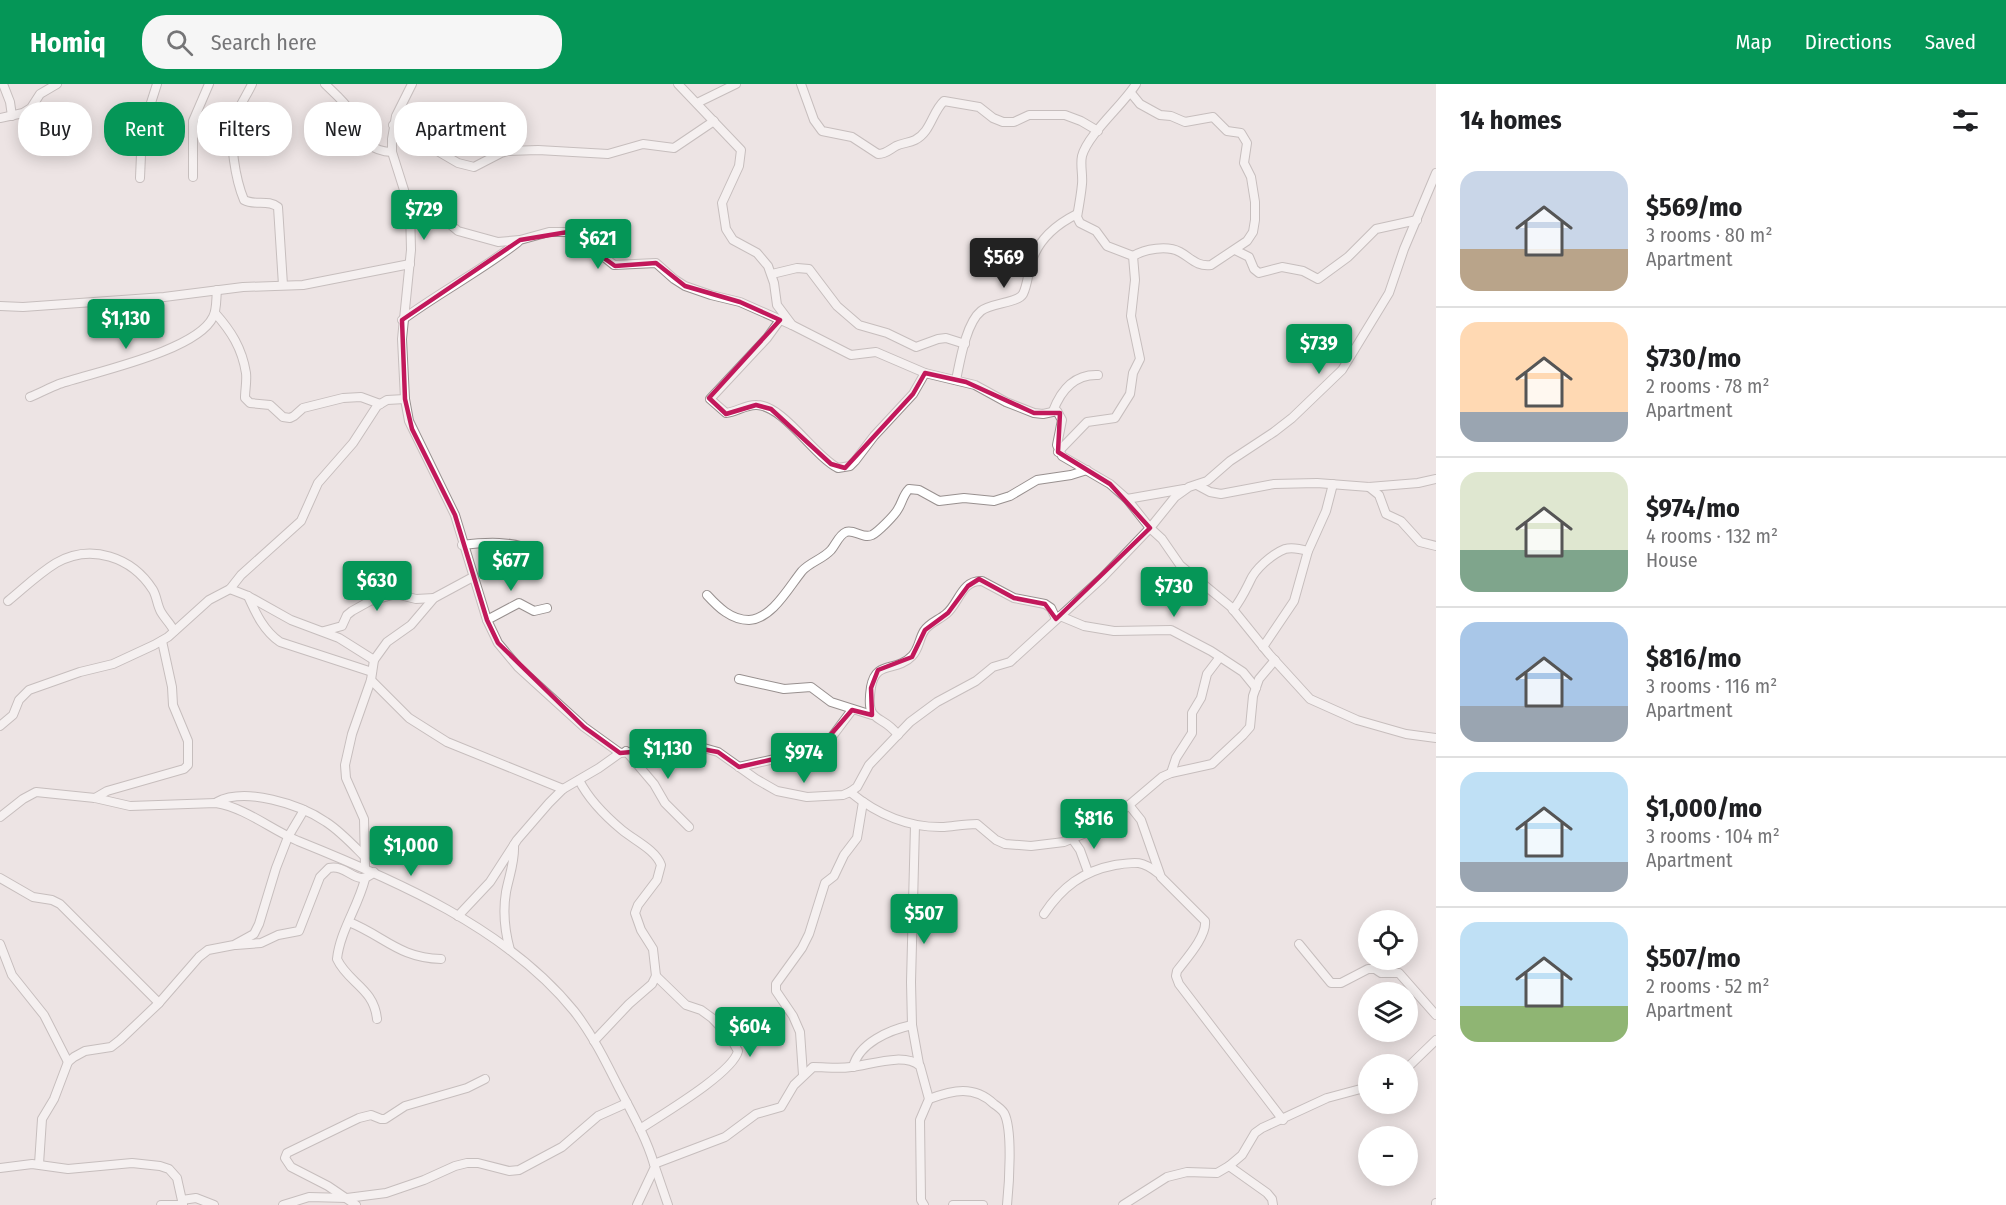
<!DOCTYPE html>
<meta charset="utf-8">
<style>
body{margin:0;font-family:"Fira Sans Condensed",sans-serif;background:#f6f6f6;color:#202124;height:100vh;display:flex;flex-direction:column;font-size:22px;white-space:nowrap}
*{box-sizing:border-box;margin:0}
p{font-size:20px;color:#757577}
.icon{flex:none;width:33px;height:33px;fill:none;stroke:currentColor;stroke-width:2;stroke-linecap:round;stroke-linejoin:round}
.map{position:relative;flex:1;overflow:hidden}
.sheet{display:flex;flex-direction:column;background:#fff;width:570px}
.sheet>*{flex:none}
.hud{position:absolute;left:18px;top:18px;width:570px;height:54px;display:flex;gap:12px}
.fabs{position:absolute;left:1358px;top:826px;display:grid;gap:12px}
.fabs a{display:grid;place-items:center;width:60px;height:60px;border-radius:50%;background:#fff;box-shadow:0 3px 15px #0003;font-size:30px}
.price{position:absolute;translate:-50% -51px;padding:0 14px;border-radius:6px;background:#059657;color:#fff;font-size:20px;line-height:39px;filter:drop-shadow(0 2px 3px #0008)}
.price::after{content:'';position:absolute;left:50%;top:36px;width:18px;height:14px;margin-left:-9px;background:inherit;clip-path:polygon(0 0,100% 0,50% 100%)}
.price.current{background:#222;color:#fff}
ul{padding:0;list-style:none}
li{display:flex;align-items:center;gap:18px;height:150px;padding:0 24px}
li+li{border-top:2px solid #e0e0e0}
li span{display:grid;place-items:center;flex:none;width:168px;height:120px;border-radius:18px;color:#555}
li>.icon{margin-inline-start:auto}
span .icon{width:72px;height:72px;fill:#fffc;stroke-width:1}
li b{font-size:26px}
h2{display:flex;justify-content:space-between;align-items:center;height:72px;padding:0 24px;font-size:26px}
.chip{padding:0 21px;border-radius:24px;background:#fff;box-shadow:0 3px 15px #0003;font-size:21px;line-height:54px}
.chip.current{background:#059657;color:#fff}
header{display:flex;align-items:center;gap:36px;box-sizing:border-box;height:84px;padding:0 30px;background:#059657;color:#fff}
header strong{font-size:28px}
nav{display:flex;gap:33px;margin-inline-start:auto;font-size:21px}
.search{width:420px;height:54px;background:#f6f6f6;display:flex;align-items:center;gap:15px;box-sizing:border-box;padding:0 21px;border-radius:24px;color:#757577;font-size:22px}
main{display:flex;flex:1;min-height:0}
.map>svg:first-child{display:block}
</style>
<header>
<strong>Homiq</strong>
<div class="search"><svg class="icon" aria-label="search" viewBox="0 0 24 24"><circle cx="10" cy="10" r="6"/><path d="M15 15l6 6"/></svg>Search here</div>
<nav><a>Map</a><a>Directions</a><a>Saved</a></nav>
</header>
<main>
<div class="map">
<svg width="1436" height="1121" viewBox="0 0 1436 1121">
<rect width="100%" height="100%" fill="#ede4e4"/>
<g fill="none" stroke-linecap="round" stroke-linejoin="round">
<g stroke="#98908f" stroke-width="10">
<g id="street">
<polyline points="3,0 10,18 12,32"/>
<path d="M252,0C247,11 239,22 235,34C228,55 236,97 244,116C255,122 268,115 278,123L283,201"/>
<path d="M325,0C334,9 344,17 351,28C364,49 363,67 392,68"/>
<polyline points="412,0 396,32 392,55 392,68 410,125 411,166 402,255 405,315 409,337 455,431 487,536 498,559 518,583 584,643 620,669"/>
<polyline points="678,0 741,66 739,82 722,119 726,145 733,156 757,169 768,182 774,199 777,221 792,241 851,271 876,268 925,289 975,301 1006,318 1034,329 1043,330 1057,327 1062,336 1057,361 1062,372 1110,400 1127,415 1150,444 1162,455 1180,481 1231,523 1269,570 1310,615 1357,636 1406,650 1436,654"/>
<path d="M801,0L814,36L822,47L852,53L878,70C886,70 889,66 896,62C902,59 909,59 915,56C931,48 932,28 944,17L979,23L993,34L1003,38H1014L1029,31H1065L1081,37L1098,47"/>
<path d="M1131,9L1140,20L1160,31L1171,32L1185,38L1213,33L1227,47L1241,49L1247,59L1244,79L1251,93L1255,118V136L1253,148L1247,157L1211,181C1197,183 1191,174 1180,168C1167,161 1145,165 1133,172"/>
<polyline points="697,19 736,0"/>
<polyline points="0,34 23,29 31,24 40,10 57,0"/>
<polyline points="393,41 458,79 474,83 501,69 508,67 538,66 608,70 643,60 674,64 714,37"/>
<polyline points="193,93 193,37 209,0"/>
<polyline points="140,94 142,47 157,0"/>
<polyline points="410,125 433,126 458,147 498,158 520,156 549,148 568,148 579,153 614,181 656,179 674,195 685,202 711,211 740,218 792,241"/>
<polyline points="1235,166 1249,173 1254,185 1259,189 1282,183 1303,187 1318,195 1348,173 1376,145 1417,136"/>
<polyline points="772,190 797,184 809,185 837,222 859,241 887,249 916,263 938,255 946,254 965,260"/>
<polyline points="0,222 23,223 164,213 243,203 303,201 410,180"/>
<path d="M215,229C231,247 242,264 246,289C247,297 245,306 245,314L250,319L270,321L283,333L290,334L294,332L303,324L343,314L361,313L380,320"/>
<path d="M402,236C440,208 481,187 518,158"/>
<path d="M780,236L767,254L710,315L726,329C736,328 747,320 757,321C784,322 813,371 838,384L850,382L855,377L874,352L913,310L925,289"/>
<path d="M956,296C960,277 966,239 981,227C991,219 1018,219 1023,210C1027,202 1028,191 1030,183C1036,157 1055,141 1077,130"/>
<path d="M30,313C40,309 49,304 59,300C94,288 197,267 213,233C217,226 216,214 217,206"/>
<path d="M1053,327C1061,306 1074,290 1098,291"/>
<path d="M1058,368L1087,338L1115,334L1130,310L1133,289L1140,275L1131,232L1135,196L1133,172L1107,162L1096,147L1080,139L1077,133C1079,122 1081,111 1082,100C1083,91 1080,81 1082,72C1088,50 1123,21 1136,0"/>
<polyline points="1197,401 1210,408 1221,410 1274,400 1317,399 1369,403 1418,399 1436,395"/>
<polyline points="1369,403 1379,411 1386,430 1401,437 1420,458 1436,462"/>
<polyline points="1127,415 1184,405"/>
<path d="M462,461C485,458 514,456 534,468"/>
<polyline points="230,505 248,512 291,536 339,554 374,576"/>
<path d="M707,511C718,523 731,536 749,536C772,535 789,503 802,487C810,478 823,475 831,466C836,460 839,451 846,448C854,445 863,455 872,451C878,448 895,431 898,425C902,419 903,411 909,405L919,406L939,417L964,414L994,417L1010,412L1037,396L1071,391L1087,386"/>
<path d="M248,512C256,530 264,547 280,558L372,588"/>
<path d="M8,517C24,504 38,490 56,479C91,459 132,473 153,506C157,513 157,521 161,528C165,535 171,540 174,547"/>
<path d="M1233,526C1242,514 1244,509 1250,497C1255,485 1272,470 1285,465C1292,463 1301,465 1308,467"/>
<polyline points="1060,532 1084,542 1114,547 1171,546 1211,567 1243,588 1256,604"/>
<polyline points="487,536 519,519 534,527 547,524"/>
<polyline points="324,547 342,542 347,531 352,527 370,517 396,510 416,515 434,514"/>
<polyline points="1263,563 1294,517 1308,467 1326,427 1333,400"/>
<polyline points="739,595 784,605 811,603 831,618 872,631"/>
<polyline points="371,596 409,634 447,658 563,705"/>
<polyline points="0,642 13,631 19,616 29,606 80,588 113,580 154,561 168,553 209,516 230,505 241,491 301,437 318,399 353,359 377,322 387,316 405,315"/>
<path d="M898,651C881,628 865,642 871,603C876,575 896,589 912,572C919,565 919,555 924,547C929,539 939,536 946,530C959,520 961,496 982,497L1014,514L1045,520L1051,524L1056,535"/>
<polyline points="626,667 654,700 665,719 689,743"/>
<polyline points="739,683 788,672 799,678 807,678 831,654 852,626"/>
<polyline points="1171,689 1176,674 1192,649 1192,629 1201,614 1207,590 1220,573"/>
<path d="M579,696C589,716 604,731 622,746C634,756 656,766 661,781L657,796L638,821L635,829L641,846L653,865L656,892L652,900L629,920L594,957"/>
<path d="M850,708C878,731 909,744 944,743C955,742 966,740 977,740L996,756L1005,760L1031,762L1064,758L1100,743L1129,721L1162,693L1171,689L1212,680L1243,651L1250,643L1253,612L1259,595L1275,576"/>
<polyline points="95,714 107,707 184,685 188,681 188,657 173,621 172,603 162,557"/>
<path d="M217,718C245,703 300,720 326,738C340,747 352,760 364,772"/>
<path d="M1129,721L1141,736L1161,793L1205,837C1207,852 1186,875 1177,887L1176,892L1179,900L1283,1036"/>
<path d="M0,733L23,715L36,708L95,714L130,722L216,719C246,724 270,745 298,757C395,796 507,844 574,927C592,950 605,976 618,1002C631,1027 646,1053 654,1080L655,1083L637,1121"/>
<polyline points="915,741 911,898 912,941 919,980"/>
<polyline points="1073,756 1080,766 1088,788"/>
<polyline points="365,783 364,735 346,694 345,681 352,650 371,596 374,576 387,558 411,541 434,514 473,493"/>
<polyline points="0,794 33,813 52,816 60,820 159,919"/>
<path d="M365,795C358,823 340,847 337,875C348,899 374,904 377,935"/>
<path d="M1044,830C1062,803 1083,787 1115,781C1135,778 1141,776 1158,789"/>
<polyline points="458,832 490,798 517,756 549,719 563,705 599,684 620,669 691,663 704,664 718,668 756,695 777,707 807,713 843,711 850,708 857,703 869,681 910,638 937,618 976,597 993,583 1010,578 1102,494 1150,444 1175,413 1189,403 1207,397 1230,377 1274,348 1292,334 1342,286 1389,209 1404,165 1436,89"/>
<path d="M349,838C384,852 399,874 441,875"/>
<polyline points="0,860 12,891 44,931 68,978"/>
<polyline points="1299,860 1331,899 1341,899 1368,885 1375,885 1381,889 1399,889 1436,931"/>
<path d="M236,861L261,859L278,851L299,847L320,793L329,784C349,780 356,805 374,788"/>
<path d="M510,866C505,848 503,826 506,808C509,792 515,778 514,761"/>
<path d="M853,983C859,959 889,946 912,941"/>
<polyline points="1407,984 1436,956"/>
<polyline points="803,991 800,948 793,932 776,907 776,900 802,864 809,850 825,799 834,792 844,771 857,754 863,718"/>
<path d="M929,1015C953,1006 974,1001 994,1020C997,1022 1002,1026 1004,1029C1013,1045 1009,1101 1007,1121"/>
<path d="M640,1045C661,1031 733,989 738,967L730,953L712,934L701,926L686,921L656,892"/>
<polyline points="39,1080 42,1035 54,1015 68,978 74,973 85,967 111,963 120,956 159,919 199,873 208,866 234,861 254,850 259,840 276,784 288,753 304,726"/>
<path d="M654,1080L725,1053L756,1030L781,1023L794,1001L813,983C826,983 838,985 851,983C870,981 904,968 920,982L929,1015L920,1036L921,1116L924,1121"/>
<polyline points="1229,1082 1267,1109 1272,1115 1273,1121"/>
<polyline points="655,1083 668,1121"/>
<polyline points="0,1084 32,1080 68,1085 132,1079 160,1082 169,1085 177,1094 183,1121"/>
<polyline points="182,1116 196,1114 214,1121"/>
<polyline points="161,1121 183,1121"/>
<polyline points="283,1121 309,1113 347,1114 386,1109 424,1096 455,1082 467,1079 478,1079 509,1087 519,1086 562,1063 598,1032 627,1019"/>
<polyline points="356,1121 328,1102 291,1083 285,1074 287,1069 359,1034 371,1031 381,1035 385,1035 405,1022 467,1004 485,995"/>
<polyline points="953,1121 983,1121"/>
<polyline points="1123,1121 1167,1093 1187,1088 1217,1089 1229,1082 1242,1071 1255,1049 1262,1044 1327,1014 1368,1003"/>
<polyline points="1436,1121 1436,1119"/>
</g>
</g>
<use href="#street" stroke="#fff" stroke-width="8"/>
</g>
<path d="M0 0H1436V1121H0ZM568,148L615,182L656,179L685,202L740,218L780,236L709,314L726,330L756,321L771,325L831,380L845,384L913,310L925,289L966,298L1034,329H1060L1058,368L1110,400L1150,444L1056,535L1045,520L1014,514L979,495L968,502L948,529L925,546L912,573L878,586L871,604L872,631L852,626L807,678L791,671L739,683L718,668L691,663L620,669L584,643L498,559L487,536L455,431L412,345L405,315L402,236L520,156Z" fill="#ede4e4" fill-opacity=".55" fill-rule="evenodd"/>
<path fill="none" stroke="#c2185b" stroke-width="4.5" stroke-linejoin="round" d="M568,148L615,182L656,179L685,202L740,218L780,236L709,314L726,330L756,321L771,325L831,380L845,384L913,310L925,289L966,298L1034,329H1060L1058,368L1110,400L1150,444L1056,535L1045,520L1014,514L979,495L968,502L948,529L925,546L912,573L878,586L871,604L872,631L852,626L807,678L791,671L739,683L718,668L691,663L620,669L584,643L498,559L487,536L455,431L412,345L405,315L402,236L520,156Z"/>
</svg>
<div class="fabs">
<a><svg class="icon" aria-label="locate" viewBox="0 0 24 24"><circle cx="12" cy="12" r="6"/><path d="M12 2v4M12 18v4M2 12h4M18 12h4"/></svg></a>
<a><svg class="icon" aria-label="layers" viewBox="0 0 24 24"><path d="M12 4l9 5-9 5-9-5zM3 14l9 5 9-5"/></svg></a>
<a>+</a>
<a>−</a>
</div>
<b class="price" style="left:424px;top:157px">$729</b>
<b class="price" style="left:598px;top:186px">$621</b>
<b class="price current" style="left:1004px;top:205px">$569</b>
<b class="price" style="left:126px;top:266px">$1,130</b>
<b class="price" style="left:1319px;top:291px">$739</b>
<b class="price" style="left:511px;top:508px">$677</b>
<b class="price" style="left:377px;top:528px">$630</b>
<b class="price" style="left:1174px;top:534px">$730</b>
<b class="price" style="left:668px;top:696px">$1,130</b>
<b class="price" style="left:804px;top:700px">$974</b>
<b class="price" style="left:1094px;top:766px">$816</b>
<b class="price" style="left:411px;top:793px">$1,000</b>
<b class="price" style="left:924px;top:861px">$507</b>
<b class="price" style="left:750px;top:974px">$604</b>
<div class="hud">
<a class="chip">Buy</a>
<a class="chip current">Rent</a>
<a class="chip">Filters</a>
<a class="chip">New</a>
<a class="chip">Apartment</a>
</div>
</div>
<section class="sheet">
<h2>14 homes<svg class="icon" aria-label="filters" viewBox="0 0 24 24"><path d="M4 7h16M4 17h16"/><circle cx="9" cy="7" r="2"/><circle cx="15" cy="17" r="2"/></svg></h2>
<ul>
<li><span style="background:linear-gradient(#c9d6e8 65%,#b9a48a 0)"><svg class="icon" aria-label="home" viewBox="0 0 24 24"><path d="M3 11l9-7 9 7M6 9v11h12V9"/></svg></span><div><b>$569/mo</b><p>3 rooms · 80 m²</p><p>Apartment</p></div></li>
<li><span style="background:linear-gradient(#ffd9b3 75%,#9aa5b1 0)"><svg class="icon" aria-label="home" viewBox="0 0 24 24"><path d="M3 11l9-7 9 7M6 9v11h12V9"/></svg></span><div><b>$730/mo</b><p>2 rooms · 78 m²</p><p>Apartment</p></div></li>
<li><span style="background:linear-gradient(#dfe7d0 65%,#7fa58c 0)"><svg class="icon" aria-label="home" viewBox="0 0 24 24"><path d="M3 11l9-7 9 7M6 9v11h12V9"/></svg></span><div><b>$974/mo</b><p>4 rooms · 132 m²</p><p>House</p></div></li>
<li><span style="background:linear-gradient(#a9c7e8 70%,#9aa5b1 0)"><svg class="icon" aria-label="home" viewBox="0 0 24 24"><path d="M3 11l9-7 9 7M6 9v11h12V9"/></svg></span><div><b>$816/mo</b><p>3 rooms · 116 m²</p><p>Apartment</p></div></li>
<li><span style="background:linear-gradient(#bfe0f5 75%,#9aa5b1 0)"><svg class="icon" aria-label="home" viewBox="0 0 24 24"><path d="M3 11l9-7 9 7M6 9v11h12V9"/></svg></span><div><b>$1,000/mo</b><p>3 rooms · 104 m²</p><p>Apartment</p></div></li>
<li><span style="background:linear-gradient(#bfe0f5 70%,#8fb573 0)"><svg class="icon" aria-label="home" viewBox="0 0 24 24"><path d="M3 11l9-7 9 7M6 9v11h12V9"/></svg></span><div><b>$507/mo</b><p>2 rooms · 52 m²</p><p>Apartment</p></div></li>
</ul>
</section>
</main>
